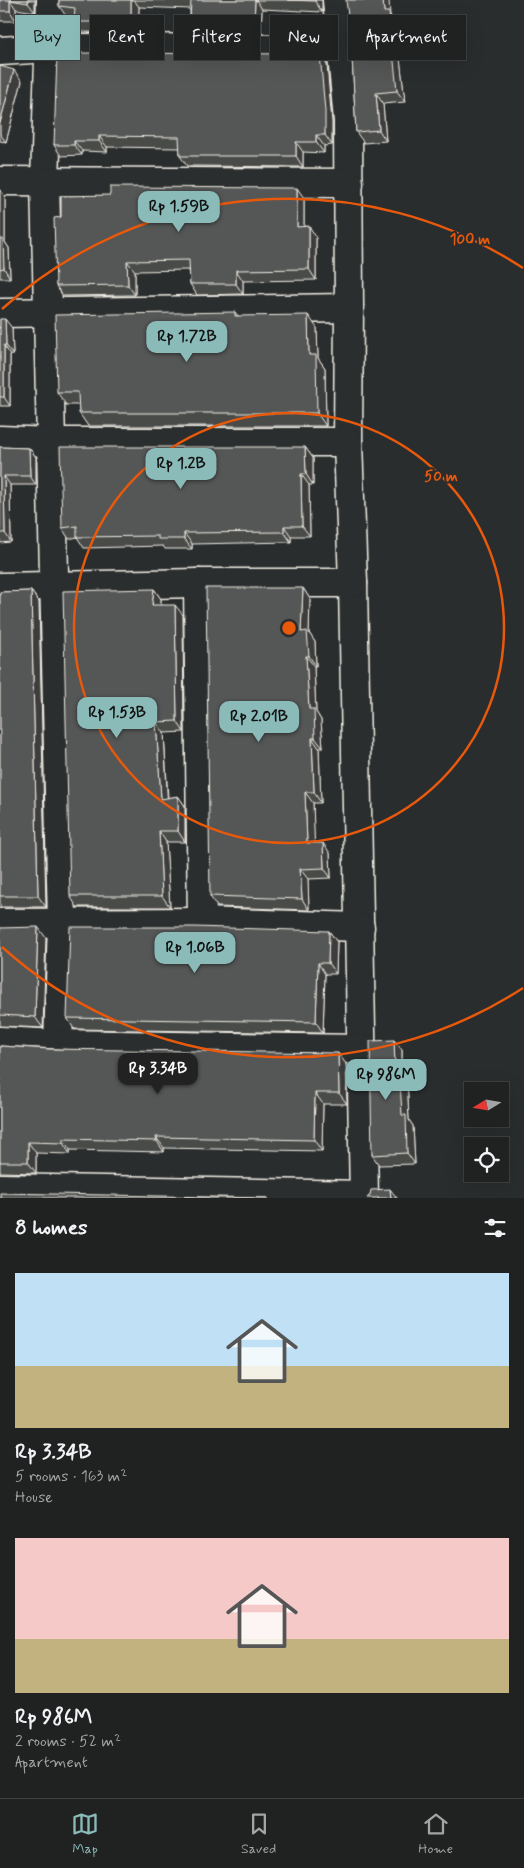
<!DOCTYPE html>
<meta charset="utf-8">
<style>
body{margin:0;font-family:Mynerve,sans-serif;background:#2d2f2f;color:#f1f3f6;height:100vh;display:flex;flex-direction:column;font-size:19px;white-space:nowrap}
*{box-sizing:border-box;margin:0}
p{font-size:16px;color:#a2a4a5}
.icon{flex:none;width:28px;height:28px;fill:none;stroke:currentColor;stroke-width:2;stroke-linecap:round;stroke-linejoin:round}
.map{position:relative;height:1198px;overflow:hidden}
.panel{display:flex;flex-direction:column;background:#202222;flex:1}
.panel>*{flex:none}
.guide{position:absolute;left:15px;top:15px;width:495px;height:45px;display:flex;gap:10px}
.needle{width:32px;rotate:259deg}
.buttons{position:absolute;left:464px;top:1082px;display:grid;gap:10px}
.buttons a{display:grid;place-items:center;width:45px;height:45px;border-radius:0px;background:#202222;box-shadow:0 5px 20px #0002,0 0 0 1px #3d3f40;font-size:25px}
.price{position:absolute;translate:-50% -42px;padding:0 11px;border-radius:10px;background:#8bbbb9;color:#111;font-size:16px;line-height:32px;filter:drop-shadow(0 1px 2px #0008)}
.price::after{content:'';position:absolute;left:50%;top:30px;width:15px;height:11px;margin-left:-8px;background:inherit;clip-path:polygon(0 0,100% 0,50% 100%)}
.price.selected{background:#222;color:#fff}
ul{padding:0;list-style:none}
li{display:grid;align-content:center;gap:10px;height:265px;padding:0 15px}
li span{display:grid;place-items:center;height:155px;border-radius:0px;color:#555}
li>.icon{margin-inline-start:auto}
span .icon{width:90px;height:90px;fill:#fffc;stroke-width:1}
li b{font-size:21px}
h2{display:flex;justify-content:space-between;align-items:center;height:60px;padding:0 15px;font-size:21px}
.tag{padding:0 18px;border-radius:0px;background:#202222;box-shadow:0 5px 20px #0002,0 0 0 1px #3d3f40;font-size:18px;line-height:45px}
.tag.selected{background:#8bbbb9;color:#111}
.menu{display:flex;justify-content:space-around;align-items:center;height:70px;border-top:1px solid #3d3f40;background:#202222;font-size:14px;color:#a2a4a5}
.menu a{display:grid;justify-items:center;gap:2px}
.menu .selected{color:#8bbbb9}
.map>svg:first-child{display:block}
</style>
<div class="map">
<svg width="524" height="1198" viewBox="0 0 524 1198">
<rect width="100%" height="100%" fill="#2a2d2e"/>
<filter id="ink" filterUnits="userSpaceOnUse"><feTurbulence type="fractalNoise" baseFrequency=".02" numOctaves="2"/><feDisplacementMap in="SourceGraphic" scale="10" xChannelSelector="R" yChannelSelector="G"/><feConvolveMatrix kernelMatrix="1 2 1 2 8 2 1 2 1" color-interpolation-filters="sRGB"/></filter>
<g filter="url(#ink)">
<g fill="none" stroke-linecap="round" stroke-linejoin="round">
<g stroke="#f4f1e8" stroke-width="31">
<g id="minor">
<polyline points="51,0 45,181 62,923 58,1044"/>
<polyline points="337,0 348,121 349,308 348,442 353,583 364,1198"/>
<polyline points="0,51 49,48 343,49"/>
<polyline points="0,181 349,183"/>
<polyline points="0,313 349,308"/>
<polyline points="0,440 52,442 348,442"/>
<polyline points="198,583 202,922"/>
<polyline points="0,587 198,583 353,583"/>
<polyline points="0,923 202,922 360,927"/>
<polyline points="0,1041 58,1044 360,1049"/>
<polyline points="0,1188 364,1195"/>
</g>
</g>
<use href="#minor" stroke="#2a2d2e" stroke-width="28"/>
</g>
<g fill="#494b4a" stroke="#f4f1e8">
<polygon points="0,0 35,0 35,12 16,9 16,21 0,21"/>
<polygon points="59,0 322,0 322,12 262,9 261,33 197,33 190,22 190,9 139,7 138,33 82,32 74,22 74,18 66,16 59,6"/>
<polygon points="390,15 396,23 405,102 383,104 386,141 364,143 356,132 351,38"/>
<polygon points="73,56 327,65 332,122 332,145 324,146 324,153 303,152 303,167 187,166 180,156 180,148 107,147 107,152 82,151 82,155 61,156 54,145"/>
<polygon points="0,66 22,81 6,142 0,141"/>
<polygon points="0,189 5,197 5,242 9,248 10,278 0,278"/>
<polygon points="304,198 304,226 316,237 316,280 243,281 243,294 197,295 190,284 189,270 135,271 135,295 63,296 56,286 61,217"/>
<polygon points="235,312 238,316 317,328 318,358 325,368 326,426 88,426 79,413 79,405 66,405 57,392"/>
<polygon points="0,319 12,328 13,355 10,355 10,406 0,406"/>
<polygon points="0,447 29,448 36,457 36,485 10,485 11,542 0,543"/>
<polygon points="305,447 313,458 313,485 309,485 310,536 291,536 291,542 192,544 192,549 165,549 163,546 84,548 77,537 69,539 62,528"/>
<polygon points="303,588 310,599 309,633 315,642 316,666 314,666 316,712 321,720 323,748 319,748 321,803 313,803 314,843 330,853 331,878 308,879 309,910 217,907 210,896"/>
<polygon points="154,589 161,599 161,605 183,615 184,732 164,733 168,798 178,796 185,806 185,842 166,842 170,907 77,907 70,896"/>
<polygon points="31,591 39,602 46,907 0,907 0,592"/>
<polygon points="0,928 46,938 43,1028 0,1026"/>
<polygon points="329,931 337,942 336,974 325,974 323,1033 74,1029 67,1018"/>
<polygon points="0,1046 346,1064 347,1104 323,1104 322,1151 164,1148 164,1152 70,1150 70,1154 36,1153 36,1173 0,1172"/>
<polygon points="402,1050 402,1071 407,1077 409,1120 413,1126 415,1164 379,1165 372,1155"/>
</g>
<g fill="#3c3d3c" stroke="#f4f1e8">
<polygon points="10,0 16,9 16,21 10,11"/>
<polygon points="28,0 35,0 35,12 28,3"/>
<polygon points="131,0 134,0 139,7 138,33 131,22"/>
<polygon points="255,0 256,0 262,9 261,33 254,23"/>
<polygon points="315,0 322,0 322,12 315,1"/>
<polygon points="383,0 389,0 390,15 396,23 405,102 397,91 384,12"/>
<polygon points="320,54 327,65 332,122 332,145 325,135"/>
<polygon points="14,70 22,81 6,142 0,134 0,123"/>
<polygon points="376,93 383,104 386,141 379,130"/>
<polygon points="316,135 324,146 324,153 316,142"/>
<polygon points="99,136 107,147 107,152 99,141"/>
<polygon points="74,141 82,151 82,155 74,145"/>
<polygon points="296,142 303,152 303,167 296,156"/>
<polygon points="297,188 304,198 304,237 297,227"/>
<polygon points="0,189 5,197 5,242 9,248 10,278 4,268 0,241"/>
<polygon points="309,226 316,237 316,280 309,269"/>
<polygon points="127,261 135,271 135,295 128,285"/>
<polygon points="236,270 243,281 243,294 236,284"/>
<polygon points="308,315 317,328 318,358 325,368 326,426 317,413 309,355"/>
<polygon points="5,319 12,328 13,355 6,345"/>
<polygon points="4,345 10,355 10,406 4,397"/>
<polygon points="305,447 313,458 313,485 306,474"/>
<polygon points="29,448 36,457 36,485 30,476"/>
<polygon points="301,474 309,485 310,536 302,526"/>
<polygon points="4,476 10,485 11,542 5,533"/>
<polygon points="284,526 291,536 291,542 284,532"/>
<polygon points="184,533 192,544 192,549 184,539"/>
<polygon points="303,588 310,599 309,633 315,642 316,666 309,656 301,632"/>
<polygon points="154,589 161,599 160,616 152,605"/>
<polygon points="31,591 39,602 46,907 38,896"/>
<polygon points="175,605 183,615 184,732 177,721"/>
<polygon points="306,656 314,666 316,712 321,720 323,748 315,738 309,709"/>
<polygon points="156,722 164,733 168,810 161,799"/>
<polygon points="312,738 319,748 321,803 314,792"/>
<polygon points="305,792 313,803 315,854 307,843"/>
<polygon points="178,796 185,806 185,842 178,831"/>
<polygon points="159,831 166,842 170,907 162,896"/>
<polygon points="323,843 330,853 331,878 324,868"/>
<polygon points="300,869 308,879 309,910 302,899"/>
<polygon points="38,927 46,938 43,1028 35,1017"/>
<polygon points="329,931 337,942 336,974 328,963"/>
<polygon points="318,963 325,974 323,1033 316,1022"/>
<polygon points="394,1040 402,1050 402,1071 407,1077 409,1120 413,1126 415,1164 407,1153 395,1067"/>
<polygon points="338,1053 346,1064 347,1104 339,1093"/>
<polygon points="315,1093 323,1104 322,1151 314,1140"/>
<polygon points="156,1137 164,1148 164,1152 157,1141"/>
<polygon points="63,1139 70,1150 70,1154 63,1143"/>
<polygon points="28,1142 36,1153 36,1173 28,1162"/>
<polygon points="390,1189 397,1198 391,1198"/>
</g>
<g fill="#555756" stroke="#f4f1e8">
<polygon points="0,0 28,0 28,3 10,0 10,11 0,11"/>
<polygon points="59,0 131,0 131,22 74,22 75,8 59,6"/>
<polygon points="191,0 255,0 254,23 190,22"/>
<polygon points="287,0 315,0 315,1"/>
<polygon points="346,0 383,0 384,12 389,12 397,91 376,93 379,130 356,132 351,38"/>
<polygon points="74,53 320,54 325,111 325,135 316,135 316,142 296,142 296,156 180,156 179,137 99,136 99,141 74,141 74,145 54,145 57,55 73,56"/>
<polygon points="0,66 14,70 0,123"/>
<polygon points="110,187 297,188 297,227 309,226 309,269 236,270 236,284 190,284 189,260 127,261 128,285 56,286 54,218 61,217 61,196 110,195"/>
<polygon points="0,239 3,239 4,268 0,269"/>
<polygon points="235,312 235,316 308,315 309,355 316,355 317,413 79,413 78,392 57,392 55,315"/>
<polygon points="0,319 5,319 6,345 4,345 4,397 0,397"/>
<polygon points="0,447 29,448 30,476 4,476 5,533 0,533"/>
<polygon points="60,447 305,447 306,474 301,474 302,526 284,526 284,532 184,533 184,539 158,539 158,536 77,537 77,526 62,528"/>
<polygon points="206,588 303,588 301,632 307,631 309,656 306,656 309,709 314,709 315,738 312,738 314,792 305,792 307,843 323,843 324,868 300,869 302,899 210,896"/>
<polygon points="154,589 152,605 175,605 177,721 156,722 161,799 178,796 178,831 159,831 162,896 70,896 63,591"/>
<polygon points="31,591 38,896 0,896 0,592"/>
<polygon points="38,927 35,1017 0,1015 0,928"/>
<polygon points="70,927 194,927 329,931 328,963 318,963 316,1022 67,1018"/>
<polygon points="394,1040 395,1067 399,1066 402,1115 406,1115 407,1153 372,1155 370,1041"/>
<polygon points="0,1046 50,1049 338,1053 339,1093 315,1093 314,1140 156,1137 157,1141 63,1139 63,1143 28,1142 28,1162 0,1162"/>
<polygon points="390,1189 391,1198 367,1198 370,1195 371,1190"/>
<polygon points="0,1193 268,1198 0,1198"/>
</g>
</g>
<g fill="none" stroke="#e8590c" stroke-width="2.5">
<circle cx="289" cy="628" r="215"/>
<path d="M523 988A429 429 0 0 1 2 947M2 309A429 429 0 0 1 523 268"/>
</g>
<circle cx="289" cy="628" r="8" fill="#e8590c" stroke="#2a2d2e" stroke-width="2.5"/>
<g font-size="15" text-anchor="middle" font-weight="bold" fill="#e8590c" stroke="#2a2d2e" stroke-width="4" stroke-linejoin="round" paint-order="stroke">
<text x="470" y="244">100 m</text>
<text x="441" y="481">50 m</text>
</g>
</svg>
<div class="buttons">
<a><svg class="needle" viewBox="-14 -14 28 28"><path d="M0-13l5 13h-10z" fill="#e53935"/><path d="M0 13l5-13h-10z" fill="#a2a4a5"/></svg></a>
<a><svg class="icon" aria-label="locate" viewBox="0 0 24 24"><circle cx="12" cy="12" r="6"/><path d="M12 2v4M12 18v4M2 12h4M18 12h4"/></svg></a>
</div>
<b class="price" style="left:179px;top:233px">Rp 1.59B</b>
<b class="price" style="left:187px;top:363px">Rp 1.72B</b>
<b class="price" style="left:181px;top:490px">Rp 1.2B</b>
<b class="price" style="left:117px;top:739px">Rp 1.53B</b>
<b class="price" style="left:259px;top:743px">Rp 2.01B</b>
<b class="price" style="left:195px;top:974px">Rp 1.06B</b>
<b class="price selected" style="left:158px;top:1095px">Rp 3.34B</b>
<b class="price" style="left:386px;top:1101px">Rp 986M</b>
<div class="guide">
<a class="tag selected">Buy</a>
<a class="tag">Rent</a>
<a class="tag">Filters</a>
<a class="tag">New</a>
<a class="tag">Apartment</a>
</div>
</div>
<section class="panel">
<h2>8 homes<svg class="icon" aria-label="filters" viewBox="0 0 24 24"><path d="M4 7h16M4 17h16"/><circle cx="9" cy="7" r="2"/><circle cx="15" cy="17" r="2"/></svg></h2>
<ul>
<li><span style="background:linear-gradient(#bfe0f5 60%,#c2b280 0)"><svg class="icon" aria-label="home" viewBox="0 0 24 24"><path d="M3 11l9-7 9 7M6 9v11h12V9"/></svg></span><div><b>Rp 3.34B</b><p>5 rooms · 163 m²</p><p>House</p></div></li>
<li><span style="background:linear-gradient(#f6c9c9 65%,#c2b280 0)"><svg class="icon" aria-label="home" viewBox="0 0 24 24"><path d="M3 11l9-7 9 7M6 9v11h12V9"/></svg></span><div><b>Rp 986M</b><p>2 rooms · 52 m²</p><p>Apartment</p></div></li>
</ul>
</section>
<nav class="menu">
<a class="selected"><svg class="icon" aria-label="map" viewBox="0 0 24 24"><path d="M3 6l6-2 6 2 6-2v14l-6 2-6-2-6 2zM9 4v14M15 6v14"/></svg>Map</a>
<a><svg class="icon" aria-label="saved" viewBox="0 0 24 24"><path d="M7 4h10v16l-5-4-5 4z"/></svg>Saved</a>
<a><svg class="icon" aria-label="home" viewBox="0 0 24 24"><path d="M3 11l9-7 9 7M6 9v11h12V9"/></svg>Home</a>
</nav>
